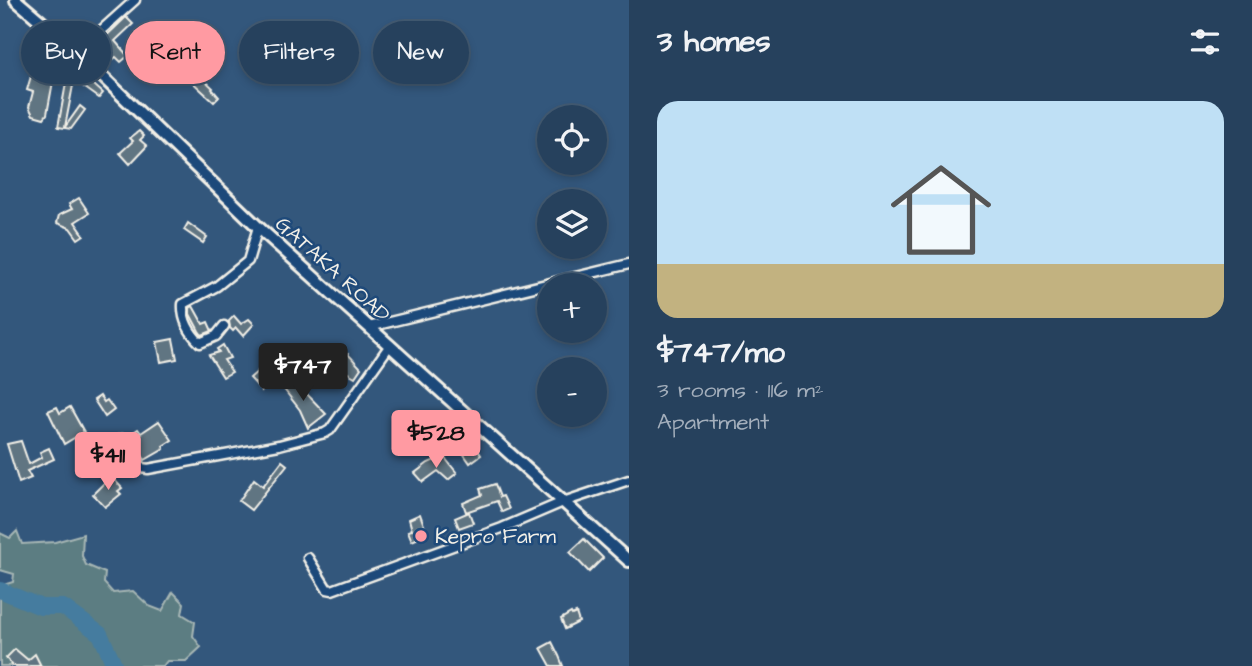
<!DOCTYPE html>
<meta charset="utf-8">
<style>
body{margin:0;font-family:"Architects Daughter",sans-serif;background:#324c66;color:#f1f3f6;height:100vh;display:flex;flex-direction:column;font-size:26px;white-space:nowrap}
*{box-sizing:border-box;margin:0}
p{font-size:23px;color:#a4afbc}
.icon{flex:none;width:38px;height:38px;fill:none;stroke:currentColor;stroke-width:2;stroke-linecap:round;stroke-linejoin:round}
.map{position:relative;flex:1;overflow:hidden}
.side{display:flex;flex-direction:column;background:#26415d;width:623px}
.side>*{flex:none}
.top-card{position:absolute;left:21px;top:21px;width:502px;height:63px;display:flex;gap:14px}
.controls{position:absolute;left:537px;top:105px;display:grid;gap:14px}
.controls a{display:grid;place-items:center;width:70px;height:70px;border-radius:50%;background:#26415d;box-shadow:0 4px 10px #0003,0 0 0 2px #425a72;font-size:35px}
.price{position:absolute;translate:-50% -60px;padding:0 16px;border-radius:7px;background:#ff9aa2;color:#111;font-size:23px;line-height:46px;filter:drop-shadow(0 2px 4px #0008)}
.price::after{content:'';position:absolute;left:50%;top:42px;width:21px;height:16px;margin-left:-10px;background:inherit;clip-path:polygon(0 0,100% 0,50% 100%)}
.price.on{background:#222;color:#fff}
ul{padding:0;list-style:none}
li{display:grid;align-content:center;gap:14px;height:371px;padding:0 28px}
li span{display:grid;place-items:center;height:217px;border-radius:21px;color:#555}
li>.icon{margin-inline-start:auto}
span .icon{width:126px;height:126px;fill:#fffc;stroke-width:1}
li b{font-size:30px}
h2{display:flex;justify-content:space-between;align-items:center;height:84px;padding:0 28px;font-size:30px}
.chip{padding:0 24px;border-radius:32px;background:#26415d;box-shadow:0 4px 10px #0003,0 0 0 2px #425a72;font-size:24px;line-height:63px}
.chip.on{background:#ff9aa2;color:#111}
main{display:flex;flex:1;min-height:0}
.map>svg:first-child{display:block}
</style>
<main>
<div class="map">
<svg width="629" height="666" viewBox="0 0 629 666">
<rect width="100%" height="100%" fill="#33577c"/>
<filter id="ink" filterUnits="userSpaceOnUse"><feTurbulence type="fractalNoise" baseFrequency=".0143" numOctaves="2"/><feDisplacementMap in="SourceGraphic" scale="14" xChannelSelector="R" yChannelSelector="G"/><feConvolveMatrix kernelMatrix="1 2 1 2 8 2 1 2 1" color-interpolation-filters="sRGB"/></filter>
<g filter="url(#ink)">
<polygon fill="#5b7d82" stroke="#a8b7b5" stroke-width="2" points="17,531 22,544 55,542 83,534 82,556 86,565 105,573 104,583 113,593 133,591 149,606 162,611 173,592 184,603 182,614 195,622 193,636 201,647 186,661 167,661 163,666 0,666 0,586 13,582 14,574 0,570 0,533 10,538"/>
<g fill="none" stroke-linecap="round" stroke-linejoin="round">
<polyline stroke="#447c9f" stroke-width="16" points="0,590 41,607 63,607 100,634 115,666"/>
</g>
<g fill="#617482" stroke="#f4f1e8" stroke-width="2">
<polygon points="126,17 133,24 115,41 128,56 121,62 116,57 112,60 97,45"/>
<polygon points="188,32 217,60 211,67 188,44 173,58 167,52"/>
<polygon points="69,67 76,69 103,93 99,98 74,80 65,127 80,106 85,110 71,129 58,127"/>
<polygon points="33,69 54,76 47,114 44,118 33,115 29,107 33,92 27,90"/>
<polygon points="195,71 213,88 212,89 219,97 214,102 188,78"/>
<polygon points="139,131 144,136 140,140 147,146 130,164 120,153 133,141 130,138"/>
<polygon points="79,198 89,213 75,222 84,235 78,239 70,228 57,223 59,215 72,209 69,204"/>
<polygon points="188,223 207,237 203,243 184,230"/>
<polygon points="193,306 203,324 208,322 212,331 202,335 199,331 190,314 190,308"/>
<polygon points="234,316 241,324 249,319 254,324 243,336 236,328 233,331 230,328 229,321"/>
<polygon points="173,339 177,359 161,362 157,342"/>
<polygon points="223,345 230,358 224,360 232,372 223,377 209,355 219,352 217,349"/>
<polygon points="341,352 345,356 348,354 361,368 355,377 348,373 344,378 341,376 338,379 327,371 324,365"/>
<polygon points="258,371 270,384 262,391 250,378"/>
<polygon points="288,376 303,395 307,394 326,414 308,428 300,410 279,383"/>
<polygon points="100,396 104,402 107,400 114,410 105,417 94,400"/>
<polygon points="57,407 60,413 70,407 84,432 64,444 48,411"/>
<polygon points="159,421 172,440 163,446 164,449 145,460 129,435 138,429 141,433"/>
<polygon points="21,441 29,464 42,457 40,452 49,448 54,459 27,471 31,478 19,483 7,444"/>
<polygon points="473,447 476,447 481,455 470,463 463,453"/>
<polygon points="113,448 120,466 108,471 106,466 102,467 97,455"/>
<polygon points="445,458 457,473 448,480 438,471 423,482 415,473 428,463 435,460 438,464"/>
<polygon points="282,461 287,465 251,510 239,501 254,479 263,486"/>
<polygon points="111,476 122,488 118,491 121,494 105,507 93,494"/>
<polygon points="495,484 500,497 503,496 509,509 502,512 497,501 466,512 463,503 482,495 480,489"/>
<polygon points="469,512 473,523 459,528 455,518"/>
<polygon points="420,514 425,528 419,531 421,537 412,541 408,531 412,530 409,519"/>
<polygon points="584,539 603,558 589,572 570,552"/>
<polygon points="571,613 572,615 576,613 579,622 565,629 561,619"/>
<polygon points="552,642 559,656 563,666 551,666 541,648"/>
<polygon points="15,649 28,660 35,654 41,666 13,666 6,658"/>
</g>
<g fill="none" stroke-linecap="round" stroke-linejoin="round">
<g stroke="#f4f1e8" stroke-width="13">
<g id="street">
<polyline points="77,52 135,0"/>
<path d="M224,326L216,336L200,343C190,333 182,319 183,304L217,286L248,261L258,227"/>
<polyline points="369,327 629,264"/>
<polyline points="122,439 142,468 148,469 279,445 325,433 330,430 390,345"/>
<polyline points="308,558 327,589 332,590 502,528 563,502 629,480"/>
</g>
</g>
<g stroke="#f4f1e8" stroke-width="16">
<polyline id="secondary" points="16,0 77,52 258,227 629,561"/>
</g>
<use href="#street" stroke="#1f4a7a" stroke-width="8"/>
<use href="#secondary" stroke="#1f4a7a" stroke-width="10"/>
</g>
</g>
<circle fill="#ff9aa2" stroke="#1f4a7a" stroke-width="2.5" cx="421" cy="536" r="7"/>
<g text-anchor="middle" stroke-width="5" stroke-linejoin="round" paint-order="stroke">
<g font-size="21" fill="#f4f1e8" stroke="#1f4a7a">
<text transform="translate(333 269) rotate(42)" y="7">GATAKA ROAD</text>
</g>
<g font-size="21" fill="#f4f1e8" stroke="#1f4a7a" text-anchor="start">
<text x="435" y="543">Kepro Farm</text>
</g>
</g>
</svg>
<div class="controls">
<a><svg class="icon" aria-label="locate" viewBox="0 0 24 24"><circle cx="12" cy="12" r="6"/><path d="M12 2v4M12 18v4M2 12h4M18 12h4"/></svg></a>
<a><svg class="icon" aria-label="layers" viewBox="0 0 24 24"><path d="M12 4l9 5-9 5-9-5zM3 14l9 5 9-5"/></svg></a>
<a>+</a>
<a>−</a>
</div>
<b class="price on" style="left:303px;top:403px">$747</b>
<b class="price" style="left:436px;top:470px">$528</b>
<b class="price" style="left:108px;top:492px">$411</b>
<div class="top-card">
<a class="chip">Buy</a>
<a class="chip on">Rent</a>
<a class="chip">Filters</a>
<a class="chip">New</a>
</div>
</div>
<section class="side">
<h2>3 homes<svg class="icon" aria-label="filters" viewBox="0 0 24 24"><path d="M4 7h16M4 17h16"/><circle cx="9" cy="7" r="2"/><circle cx="15" cy="17" r="2"/></svg></h2>
<ul>
<li><span style="background:linear-gradient(#bfe0f5 75%,#c2b280 0)"><svg class="icon" aria-label="home" viewBox="0 0 24 24"><path d="M3 11l9-7 9 7M6 9v11h12V9"/></svg></span><div><b>$747/mo</b><p>3 rooms · 116 m²</p><p>Apartment</p></div></li>
</ul>
</section>
</main>
